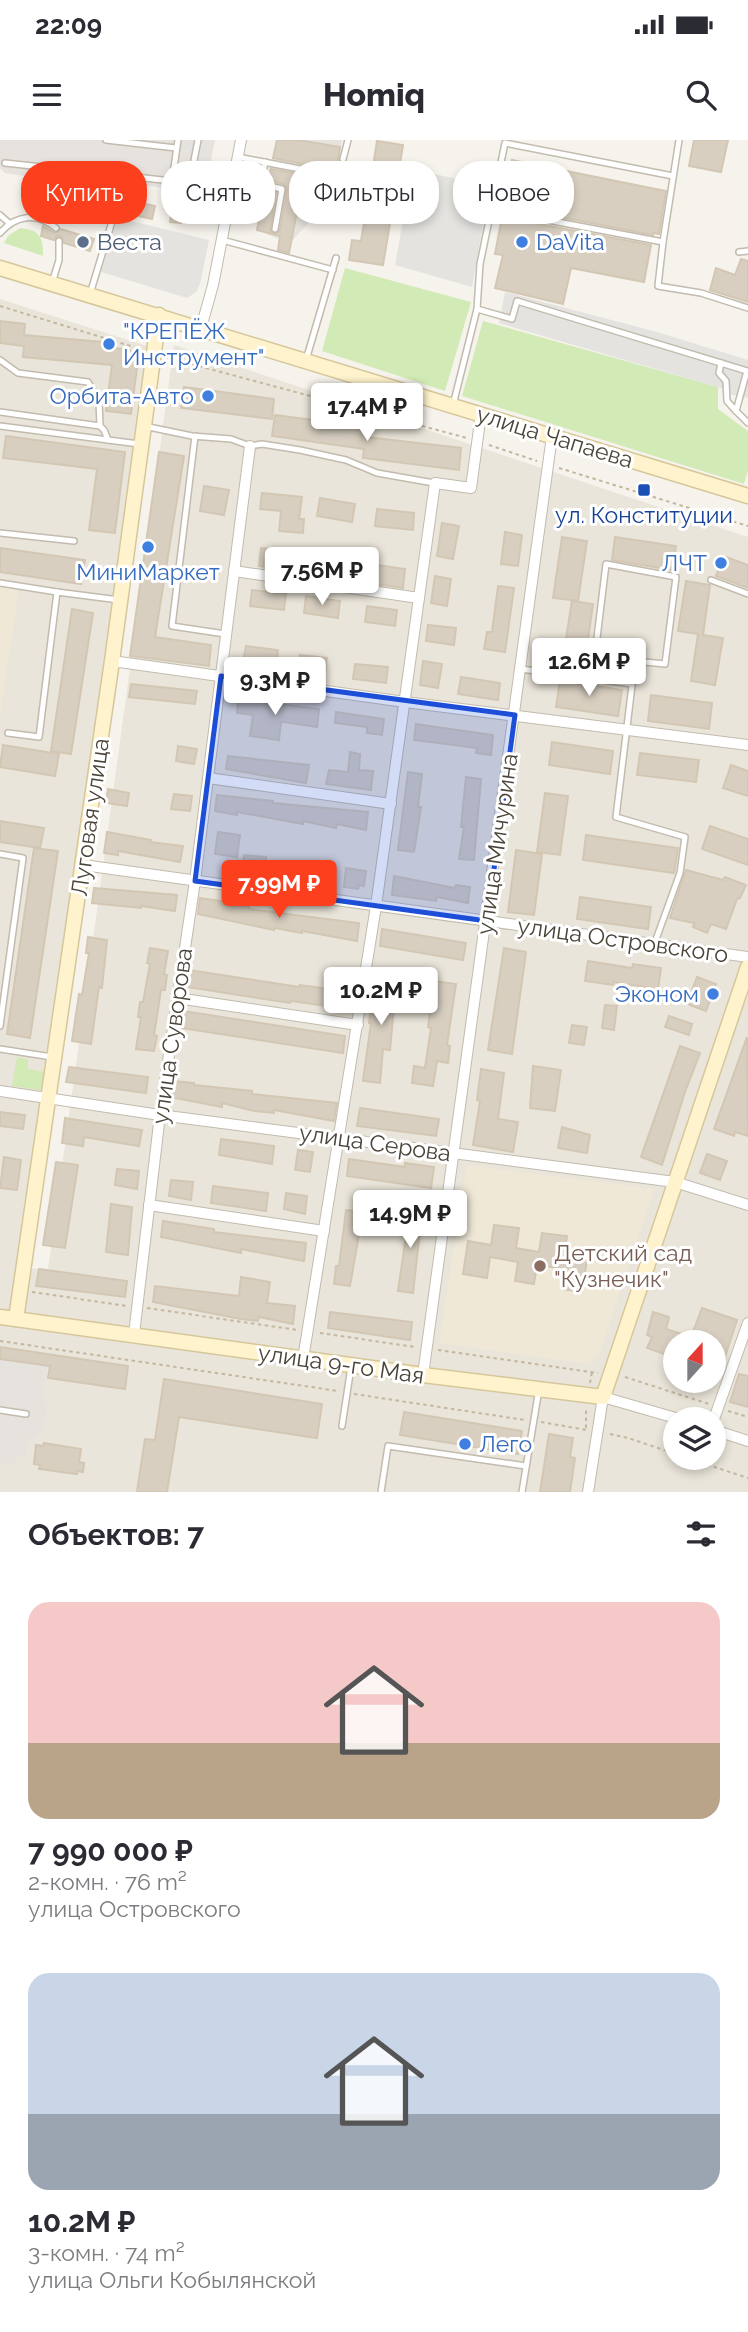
<!DOCTYPE html>
<html lang="ru">
<meta charset="utf-8">
<style>
body{margin:0;font-family:Raleway,sans-serif;background:#f7f7f7;color:#2b2b33;height:100vh;display:flex;flex-direction:column;font-size:26px;white-space:nowrap}
*{box-sizing:border-box;margin:0}
p{font-size:23px;color:#7c7c81}
.icon{flex:none;width:38px;height:38px;fill:none;stroke:currentColor;stroke-width:2;stroke-linecap:round;stroke-linejoin:round}
.map{position:relative;height:1352px;overflow:hidden}
.sheet{display:flex;flex-direction:column;background:#fff;flex:1}
.sheet>*{flex:none}
.guide{position:absolute;left:21px;top:21px;width:707px;height:63px;display:flex;gap:14px}
.needle{width:46px;rotate:21deg}
.tools{position:absolute;left:663px;top:1190px;display:grid;gap:14px}
.tools a{display:grid;place-items:center;width:63px;height:63px;border-radius:50%;background:#fff;box-shadow:0 4px 10px #0003;font-size:35px}
.price{position:absolute;translate:-50% -60px;padding:0 16px;border-radius:7px;background:#fff;color:#222;font-size:23px;line-height:46px;filter:drop-shadow(0 2px 4px #0008)}
.price::after{content:'';position:absolute;left:50%;top:42px;width:21px;height:16px;margin-left:-10px;background:inherit;clip-path:polygon(0 0,100% 0,50% 100%)}
.price.selected{background:#fc3f1d;color:#fff}
ul{padding:0;list-style:none}
li{display:grid;align-content:center;gap:14px;height:371px;padding:0 28px}
li span{display:grid;place-items:center;height:217px;border-radius:21px;color:#555}
li>.icon{margin-inline-start:auto}
span .icon{width:126px;height:126px;fill:#fffc;stroke-width:1}
li b{font-size:30px}
h2{display:flex;justify-content:space-between;align-items:center;height:84px;padding:0 28px;font-size:30px}
.tag{padding:0 24px;border-radius:28px;background:#fff;box-shadow:0 4px 10px #0003;font-size:24px;line-height:63px}
.tag.selected{background:#fc3f1d;color:#fff}
.status{display:flex;justify-content:space-between;align-items:center;height:49px;padding:0 35px;background:#fff;direction:ltr}
.status svg{height:19px;fill:currentColor}
header{display:flex;justify-content:space-between;align-items:center;height:91px;padding:0 28px;background:#fff;font-size:32px;font-weight:800}
.map>svg:first-child{display:block}
</style>
<div class="status"><b>22:09</b><svg viewBox="0 0 49 12"><path d="M0 12V9h3v3zM5 12V6h3v6zM10 12V3h3v9zM15 12V0h3v12zM26 1h20v11H26zM47 4h2v5h-2z"/></svg></div>
<header><svg class="icon" aria-label="menu" viewBox="0 0 24 24"><path d="M4 6h16M4 12h16M4 18h16"/></svg>Homiq<svg class="icon" aria-label="search" viewBox="0 0 24 24"><circle cx="10" cy="10" r="6"/><path d="M15 15l6 6"/></svg></header>
<div class="map">
<svg width="748" height="1352" viewBox="0 0 748 1352">
<rect width="100%" height="100%" fill="#f6f3ec"/>
<path fill="#eae5da" fill-rule="evenodd" d="M0,159L150,207L18,1127L48,1130L174,205L748,397V1352H0ZM676,1202H714V1241H676ZM676,1279H714V1318H676Z"/>
<g fill="#e6e2dd">
<polygon points="0,0 215,0 203,59 187,56 172,49 103,40 102,48 5,33 0,28"/>
<polygon points="277,0 342,0 333,55 292,101 279,99 257,90 264,49"/>
<polygon points="0,1219 47,1226 43,1258 47,1260 44,1291 39,1291 37,1298 28,1299 25,1316 17,1316 15,1325 0,1323"/>
</g>
<g fill="#efe8d6">
<polygon points="0,446 19,448 0,575"/>
<polygon points="467,1025 654,1049 600,1211 589,1224 439,1203"/>
</g>
<g fill="#d2eab5">
<path d="M20,88C40,90 43,97 43,116L4,103L8,96Z"/>
<polygon points="345,128 471,162 445,251 322,211"/>
<polygon points="483,181 718,247 718,269 748,291 748,330 744,344 462,256"/>
<polygon points="17,917 28,919 28,929 46,932 44,945 40,950 12,946"/>
</g>
<g fill="#e5e3e0">
<polygon points="412,30 490,45 472,147 395,125"/>
<polygon points="123,79 209,100 200,144 196,152 187,158 101,132 116,82 122,84"/>
<polygon points="505,152 657,192 748,220 748,258 730,254 731,251 499,183"/>
</g>
<g fill="#d8cfc1" stroke="#d3c7b4" stroke-width="2">
<polygon points="277,0 298,0 340,7 337,28 372,33 377,1 403,5 383,125 349,120 352,100 361,101 370,47 335,41 333,55 314,52 311,69 298,66 289,113 278,110 280,96 257,90 264,50 276,53 270,90 275,94 280,90 287,48 284,44 268,40 271,29 330,40 336,37 336,33 332,30 273,18"/>
<polygon points="694,0 728,0 721,32 689,26"/>
<polygon points="512,20 666,51 659,94 653,93 653,95 504,66"/>
<polygon points="174,53 187,56 181,83 170,82"/>
<polygon points="129,60 155,66 152,79 126,73"/>
<polygon points="502,77 651,105 644,142 571,128 563,164 495,148 503,115 495,114"/>
<polygon points="43,86 55,93 61,89 94,99 90,111 64,103 61,96 57,96 54,100 41,96"/>
<polygon points="741,119 748,121 748,162 710,150 716,128 735,135"/>
<polygon points="0,181 25,184 24,195 114,203 115,208 130,210 138,220 131,274 106,271 112,225 23,217 24,206 0,203"/>
<polygon points="184,247 274,259 272,279 181,268"/>
<polygon points="275,275 367,287 366,297 461,308 459,330 363,318 364,309 272,296"/>
<polygon points="6,296 125,312 115,393 89,390 97,329 3,318"/>
<polygon points="159,312 184,316 155,497 211,505 209,526 130,516"/>
<polygon points="204,346 229,350 224,375 200,371"/>
<polygon points="262,353 302,357 299,379 304,379 303,393 279,391 281,371 260,369"/>
<polygon points="320,358 355,364 352,382 317,376"/>
<polygon points="377,369 414,373 413,390 375,386"/>
<polygon points="442,383 459,386 453,419 437,416"/>
<polygon points="505,392 522,395 518,426 501,424"/>
<polygon points="562,397 587,401 578,461 553,458"/>
<polygon points="615,397 676,406 672,430 612,420"/>
<polygon points="0,408 85,420 81,444 0,432"/>
<polygon points="261,408 289,411 287,430 259,426"/>
<polygon points="723,416 748,425 748,448 716,436"/>
<polygon points="315,418 344,422 342,437 313,433"/>
<polygon points="371,424 405,429 403,448 369,443"/>
<polygon points="435,436 451,439 447,466 431,463"/>
<polygon points="686,441 710,445 703,495 723,498 715,545 691,541 698,494 678,491"/>
<polygon points="498,446 514,448 505,512 484,509 487,492 492,492"/>
<polygon points="252,450 286,454 284,470 250,466"/>
<polygon points="306,456 340,461 338,478 304,473"/>
<polygon points="572,461 593,464 585,520 563,517"/>
<polygon points="367,466 397,470 395,486 365,482"/>
<polygon points="72,469 93,473 71,614 51,611"/>
<polygon points="428,485 456,488 454,505 426,501"/>
<polygon points="246,506 278,510 276,527 243,522"/>
<polygon points="300,515 327,518 325,533 298,529"/>
<polygon points="423,521 442,524 438,548 420,545"/>
<polygon points="355,524 388,527 386,543 353,539"/>
<polygon points="461,537 500,543 498,560 458,554"/>
<polygon points="560,540 622,550 618,576 556,567"/>
<polygon points="131,544 197,551 195,564 129,557"/>
<polygon points="651,555 712,563 709,589 648,581"/>
<polygon points="238,559 319,569 317,587 284,582 281,582 279,600 250,596 253,575 237,573"/>
<polygon points="336,572 384,579 382,595 367,593 367,587 335,583"/>
<polygon points="416,584 493,595 491,615 476,613 477,608 414,600"/>
<polygon points="552,602 613,611 610,634 549,625"/>
<polygon points="3,605 59,614 55,636 0,627"/>
<polygon points="178,606 197,609 194,624 176,621"/>
<polygon points="350,612 360,614 359,630 373,631 371,650 326,644 329,630 348,632"/>
<polygon points="640,613 699,620 696,642 637,635"/>
<polygon points="228,616 309,625 306,643 226,629"/>
<polygon points="731,625 748,631 748,656 723,648"/>
<polygon points="408,632 422,634 418,667 421,667 414,712 398,710"/>
<polygon points="466,637 481,639 474,720 459,719 464,687 461,687"/>
<polygon points="108,649 129,653 127,666 106,663"/>
<polygon points="545,653 568,656 560,715 537,712"/>
<polygon points="174,654 192,656 190,671 171,669"/>
<polygon points="217,655 273,661 273,663 368,672 366,690 337,684 336,688 303,681 303,684 237,672 237,675 215,671"/>
<polygon points="0,681 44,688 40,708 0,702"/>
<polygon points="710,686 748,699 748,725 702,709"/>
<polygon points="107,692 151,700 150,702 183,706 180,722 118,711 118,715 104,713"/>
<polygon points="218,692 240,695 237,717 215,714"/>
<polygon points="586,695 678,708 674,733 583,720"/>
<polygon points="34,708 58,711 30,898 7,894"/>
<polygon points="516,710 542,714 534,775 508,772"/>
<polygon points="244,715 266,717 266,722 325,727 323,745 293,741 292,743 242,731"/>
<polygon points="346,728 366,731 364,746 359,745 358,749 344,747"/>
<polygon points="686,730 723,740 725,737 746,745 740,758 737,759 726,789 711,784 707,793 693,787 694,783 670,778"/>
<polygon points="394,736 455,748 456,745 470,747 468,763 437,757 436,761 392,755"/>
<polygon points="94,748 177,755 175,771 141,766 141,768 92,763"/>
<polygon points="580,757 651,767 648,789 577,779"/>
<polygon points="200,758 221,761 221,764 249,767 249,769 359,783 357,801 302,791 302,793 275,788 274,790 198,774"/>
<polygon points="382,789 466,803 463,820 380,806"/>
<polygon points="88,797 107,800 102,848 99,847 91,904 72,901 79,854 82,855 89,813 86,813"/>
<polygon points="150,808 168,811 164,834 167,835 165,850 161,850 154,895 157,896 154,911 136,909 141,877 138,877 140,862 143,862 150,824 147,823"/>
<polygon points="504,808 526,812 512,914 488,910"/>
<polygon points="588,821 632,828 633,824 661,828 658,849 614,842 613,845 585,841"/>
<polygon points="189,830 299,847 300,845 351,852 348,869 291,861 290,863 187,847"/>
<polygon points="379,836 401,839 398,856 395,856 390,910 383,909 380,943 363,941 371,883 369,883 371,866 374,867"/>
<polygon points="697,837 716,844 706,871 687,864"/>
<polygon points="434,841 456,844 447,905 450,906 448,923 437,921 433,946 412,943 414,926 425,928 431,888 428,887"/>
<polygon points="605,865 617,866 614,890 602,888"/>
<polygon points="183,871 345,896 343,913 181,888"/>
<polygon points="669,876 692,884 689,895 665,887"/>
<polygon points="572,885 587,887 584,905 569,903"/>
<polygon points="747,897 748,996 735,992 734,996 714,989"/>
<polygon points="680,906 700,913 685,952 662,1025 641,1017"/>
<polygon points="533,926 561,930 555,971 530,968"/>
<polygon points="69,927 148,937 146,953 66,942"/>
<polygon points="481,929 504,933 498,979 518,982 513,1012 473,1005 480,961 477,960"/>
<polygon points="173,941 194,943 194,945 252,951 252,954 337,963 334,981 274,970 274,973 254,971 222,963 222,967 170,957"/>
<polygon points="360,968 439,979 436,996 357,986"/>
<polygon points="0,972 25,975 23,989 0,986"/>
<polygon points="65,978 142,990 139,1006 84,997 83,1006 62,1003"/>
<polygon points="562,987 590,995 587,1013 558,1008"/>
<polygon points="221,999 274,1006 272,1024 219,1015"/>
<polygon points="298,1010 313,1012 310,1032 295,1030"/>
<polygon points="707,1014 727,1021 720,1040 700,1033"/>
<polygon points="4,1017 21,1020 17,1050 0,1048"/>
<polygon points="349,1019 405,1027 405,1023 434,1027 431,1048 347,1036"/>
<polygon points="56,1022 78,1025 65,1108 43,1105"/>
<polygon points="117,1029 139,1031 137,1049 115,1045"/>
<polygon points="171,1040 193,1042 191,1060 169,1056"/>
<polygon points="213,1046 268,1053 266,1071 211,1063"/>
<polygon points="286,1053 307,1056 305,1074 284,1069"/>
<polygon points="111,1064 132,1067 128,1115 106,1112"/>
<polygon points="346,1070 363,1072 350,1146 334,1144 336,1126 339,1126"/>
<polygon points="403,1071 425,1074 422,1091 420,1091 413,1153 398,1151 407,1089 401,1088"/>
<polygon points="163,1081 214,1089 214,1092 306,1103 304,1121 241,1109 241,1113 161,1097"/>
<polygon points="494,1085 519,1088 516,1108 539,1112 542,1093 567,1096 564,1117 587,1120 582,1152 562,1149 565,1129 537,1125 534,1144 515,1141 518,1122 490,1117 487,1138 463,1134 468,1101 491,1105"/>
<polygon points="39,1129 127,1141 125,1157 36,1146"/>
<polygon points="241,1137 270,1142 267,1163 295,1166 293,1184 259,1177 258,1181 241,1179 153,1162 155,1146 239,1156"/>
<polygon points="702,1168 737,1180 725,1217 714,1217 714,1202 676,1202 676,1218 647,1208 652,1197 647,1195 653,1172 669,1177 666,1189 691,1197"/>
<polygon points="330,1172 412,1182 410,1200 328,1188"/>
<polygon points="0,1207 128,1226 125,1249 48,1238 50,1226 0,1219"/>
<polygon points="739,1234 748,1236 748,1267 730,1262"/>
<polygon points="164,1239 322,1264 317,1298 179,1277 167,1352 137,1352 145,1299 155,1300"/>
<polygon points="404,1272 522,1291 518,1314 400,1295"/>
<polygon points="549,1294 573,1298 570,1317 575,1318 570,1352 540,1352"/>
<polygon points="44,1303 81,1309 79,1322 84,1323 83,1332 77,1331 77,1334 39,1329 40,1325 34,1324 36,1305 43,1306"/>
</g>
<g fill="none" stroke-linecap="round" stroke-linejoin="round">
<g stroke="#c2bbae" stroke-width="8">
<g id="lane">
<polyline points="106,0 176,8"/>
<polyline points="238,17 331,35"/>
<polyline points="343,19 348,0"/>
<polyline points="265,22 261,44 282,49 275,89"/>
<polyline points="5,23 172,41 178,0"/>
<polyline points="189,46 198,0"/>
<polyline points="490,69 663,102 679,0"/>
<polyline points="0,75 9,83"/>
<path d="M0,93C16,75 36,72 56,88"/>
<polyline points="222,100 333,130"/>
<polyline points="663,102 658,146 701,153 748,168"/>
<polyline points="739,112 748,111"/>
<polyline points="52,143 59,120 59,101"/>
<polyline points="90,154 117,65"/>
<polyline points="477,169 480,124 505,3 673,36"/>
<polyline points="0,220 18,233 88,242 99,261 100,286"/>
<polyline points="306,220 336,118"/>
<polyline points="721,223 719,233 726,241 727,261 736,271"/>
<polyline points="453,265 477,169 512,179 517,161 747,231 736,271 748,283"/>
<polyline points="0,272 100,286 104,290 108,300"/>
<polyline points="0,286 139,304"/>
<polyline points="144,286 192,296 231,299 250,306 262,304 300,310 346,320 377,333 434,343"/>
<polyline points="195,296 172,486 225,494"/>
<polyline points="0,393 74,401"/>
<polyline points="711,440 748,454"/>
<polyline points="0,443 57,452"/>
<polyline points="521,529 632,544"/>
<polyline points="592,539 606,424 676,437 665,524 635,521 616,677 685,697 680,733 654,805"/>
<polyline points="8,593 39,597 57,452 119,460"/>
<polyline points="0,714 23,718 0,886"/>
<polyline points="0,909 52,917"/>
<polyline points="0,1270 26,1274"/>
<polyline points="342,1286 351,1227"/>
<polyline points="381,1352 388,1306 526,1326"/>
<polyline points="522,1352 539,1249"/>
</g>
</g>
<g stroke="#c2bbae" stroke-width="12">
<g id="street">
<polyline points="201,188 213,145 241,0"/>
<polyline points="234,431 419,458"/>
<polyline points="112,521 405,562 748,605"/>
<polyline points="208,638 391,664"/>
<polyline points="83,725 748,817"/>
<polyline points="177,858 358,885"/>
<polyline points="0,951 160,975 675,1042 748,1065"/>
<polyline points="149,1065 324,1091"/>
<polyline points="134,1194 160,975 195,741 250,306"/>
<polyline points="303,1219 376,766 435,343 471,348 481,274"/>
<polyline points="423,1235 552,296"/>
<polyline points="714,1279 748,1183"/>
<polyline points="714,1290 748,1301"/>
<polyline points="588,1352 603,1257 679,1279"/>
</g>
</g>
<g stroke="#d6c79b" stroke-width="17">
<g id="secondary">
<polyline points="0,128 748,356"/>
<polyline points="0,1177 423,1235 603,1257 748,827"/>
<polyline points="16,1179 112,521 159,175"/>
</g>
</g>
<g stroke="#c4b79f" stroke-width="2" stroke-dasharray="3.5 3.5" stroke-linecap="butt">
<polyline points="0,166 140,209"/>
<polyline points="165,217 467,298"/>
<polyline points="489,305 537,321"/>
<polyline points="559,328 748,386"/>
<polyline points="32,1152 127,1166"/>
<polyline points="147,1168 297,1190"/>
<polyline points="320,1193 415,1207"/>
<polyline points="0,1201 338,1251"/>
<polyline points="438,1210 598,1233"/>
<polyline points="625,1237 709,1264"/>
<polyline points="590,1243 592,1232"/>
<polyline points="354,1254 525,1280"/>
<polyline points="728,1271 748,1277"/>
<polyline points="541,1282 587,1290"/>
<polyline points="586,1288 586,1269"/>
<polyline points="610,1294 628,1298 676,1314"/>
<polyline points="687,1318 748,1338"/>
</g>
<use href="#lane" stroke="#fff" stroke-width="5"/>
<use href="#street" stroke="#fff" stroke-width="10"/>
<use href="#secondary" stroke="#fff3cd" stroke-width="14"/>
</g>
<path fill="#1d4ed8" fill-opacity="0.2" stroke="#1d4ed8" stroke-width="5" stroke-linejoin="round" d="M221,536L515,575L487,781L195,741Z"/>
<circle fill="#5c6f8a" stroke="#fff" stroke-width="2.5" cx="83" cy="102" r="7"/>
<g fill="#3f7fe0" stroke="#fff" stroke-width="2.5">
<circle cx="522" cy="102" r="7"/>
<circle cx="109" cy="204" r="7"/>
<circle cx="208" cy="256" r="7"/>
<circle cx="148" cy="407" r="7"/>
<circle cx="721" cy="423" r="7"/>
<circle cx="713" cy="854" r="7"/>
<circle cx="465" cy="1304" r="7"/>
</g>
<rect fill="#1a4fb4" stroke="#fff" stroke-width="2.5" x="637" y="343" width="14" height="14" rx="3.5"/>
<circle fill="#8d6e63" stroke="#fff" stroke-width="2.5" cx="540" cy="1126" r="7"/>
<g text-anchor="middle" stroke-width="6" stroke-linejoin="round" paint-order="stroke">
<g font-size="23" fill="#4e5e75" stroke="#fff" text-anchor="start">
<text x="97" y="110">Веста</text>
</g>
<g font-size="23" fill="#366cbe" stroke="#fff" text-anchor="start">
<text x="536" y="110">DaVita</text>
<text x="123" y="199">"КРЕПЁЖ<tspan x="123" dy="26">Инструмент"</tspan></text>
<text x="194" y="264" text-anchor="end">Орбита-Авто</text>
<text x="707" y="431" text-anchor="end">ЛЧТ</text>
<text x="148" y="440" text-anchor="middle">МиниМаркет</text>
<text x="699" y="862" text-anchor="end">Эконом</text>
<text x="479" y="1312">Лего</text>
</g>
<g font-size="23" fill="#4b4439" stroke="#fff">
<text transform="translate(555 297) rotate(17)" y="8">улица Чапаева</text>
<text transform="translate(90 677) rotate(-82)" y="8">Луговая улица</text>
<text transform="translate(497 704) rotate(-82)" y="8">улица Мичурина</text>
<text transform="translate(623 800) rotate(8)" y="8">улица Островского</text>
<text transform="translate(172 896) rotate(-82)" y="8">улица Суворова</text>
<text transform="translate(375 1003) rotate(8)" y="8">улица Серова</text>
<text transform="translate(341 1224) rotate(8)" y="8">улица 9-го Мая</text>
</g>
<g font-size="23" fill="#164399" stroke="#fff">
<text x="644" y="383">ул. Конституции</text>
</g>
<g font-size="23" fill="#785e54" stroke="#fff" text-anchor="start">
<text x="554" y="1121">Детский сад<tspan x="554" dy="26">"Кузнечик"</tspan></text>
</g>
</g>
</svg>
<div class="tools">
<a><svg class="needle" viewBox="-14 -14 28 28"><path d="M0-13l5 13h-10z" fill="#e53935"/><path d="M0 13l5-13h-10z" fill="#7c7c81"/></svg></a>
<a><svg class="icon" aria-label="layers" viewBox="0 0 24 24"><path d="M12 4l9 5-9 5-9-5zM3 14l9 5 9-5"/></svg></a>
</div>
<b class="price" style="left:367px;top:303px">17.4M ₽</b>
<b class="price" style="left:322px;top:467px">7.56M ₽</b>
<b class="price" style="left:589px;top:558px">12.6M ₽</b>
<b class="price" style="left:275px;top:577px">9.3M ₽</b>
<b class="price selected" style="left:279px;top:780px">7.99M ₽</b>
<b class="price" style="left:381px;top:887px">10.2M ₽</b>
<b class="price" style="left:410px;top:1110px">14.9M ₽</b>
<div class="guide">
<a class="tag selected">Купить</a>
<a class="tag">Снять</a>
<a class="tag">Фильтры</a>
<a class="tag">Новое</a>
</div>
</div>
<section class="sheet">
<h2>Объектов: 7<svg class="icon" aria-label="filters" viewBox="0 0 24 24"><path d="M4 7h16M4 17h16"/><circle cx="9" cy="7" r="2"/><circle cx="15" cy="17" r="2"/></svg></h2>
<ul>
<li><span style="background:linear-gradient(#f6c9c9 65%,#b9a48a 0)"><svg class="icon" aria-label="home" viewBox="0 0 24 24"><path d="M3 11l9-7 9 7M6 9v11h12V9"/></svg></span><div><b>7 990 000 ₽</b><p>2-комн. · 76 m²</p><p>улица Островского</p></div></li>
<li><span style="background:linear-gradient(#c9d6e8 65%,#9aa5b1 0)"><svg class="icon" aria-label="home" viewBox="0 0 24 24"><path d="M3 11l9-7 9 7M6 9v11h12V9"/></svg></span><div><b>10.2M ₽</b><p>3-комн. · 74 m²</p><p>улица Ольги Кобылянской</p></div></li>
</ul>
</section>
